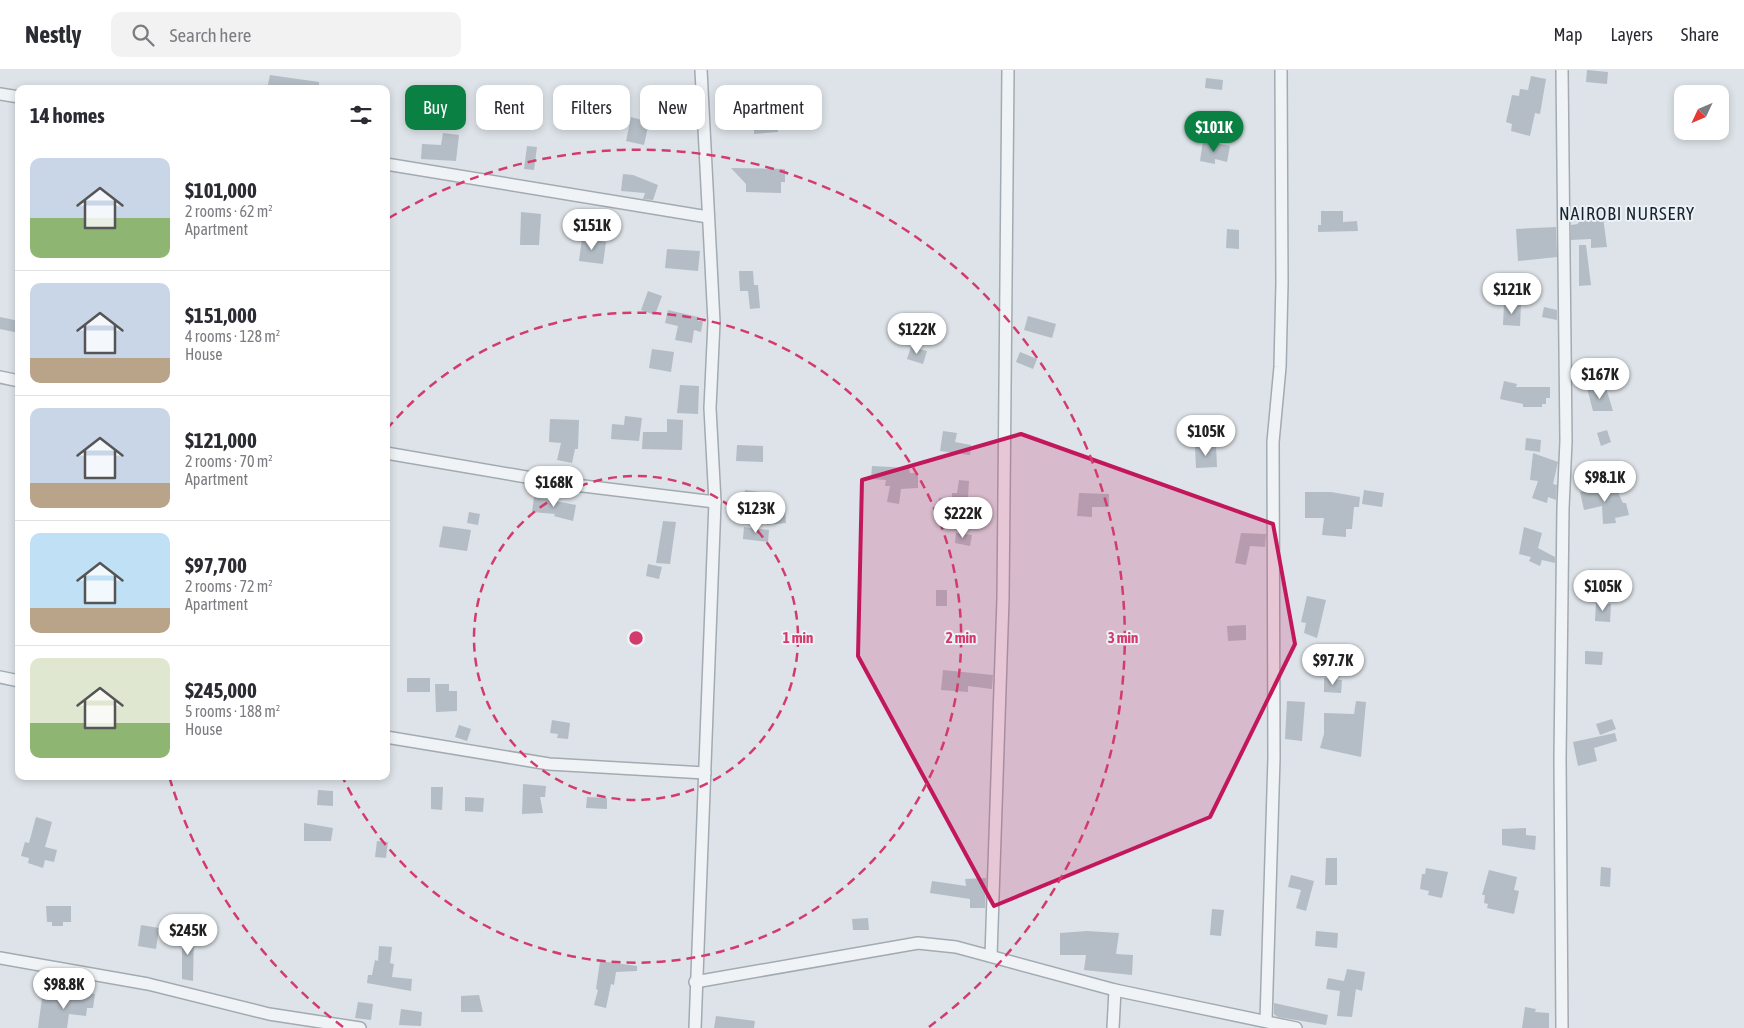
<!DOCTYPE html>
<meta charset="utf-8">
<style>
body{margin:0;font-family:"Asap Condensed",sans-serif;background:#f2f2f3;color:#2b2b33;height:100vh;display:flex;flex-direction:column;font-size:19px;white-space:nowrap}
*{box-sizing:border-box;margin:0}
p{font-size:16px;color:#7c7c81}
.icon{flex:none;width:28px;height:28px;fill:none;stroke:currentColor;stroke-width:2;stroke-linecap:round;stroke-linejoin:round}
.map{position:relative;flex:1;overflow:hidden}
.side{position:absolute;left:15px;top:15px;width:375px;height:695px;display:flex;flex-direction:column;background:#fff;border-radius:10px;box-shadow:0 2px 8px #0003}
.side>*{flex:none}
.hud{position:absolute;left:405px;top:15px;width:475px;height:45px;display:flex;gap:10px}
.needle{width:32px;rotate:226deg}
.buttons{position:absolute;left:1674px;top:15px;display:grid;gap:10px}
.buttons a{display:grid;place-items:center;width:55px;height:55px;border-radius:10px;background:#fff;box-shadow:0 2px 8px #0003;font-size:25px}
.price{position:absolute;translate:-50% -42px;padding:0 11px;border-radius:18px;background:#fff;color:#222;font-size:16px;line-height:32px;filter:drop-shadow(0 1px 2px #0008)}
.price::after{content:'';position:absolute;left:50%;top:30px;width:15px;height:11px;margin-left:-8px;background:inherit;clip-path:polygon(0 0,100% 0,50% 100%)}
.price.current{background:#0b8043;color:#fff}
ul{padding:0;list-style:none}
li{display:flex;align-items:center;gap:15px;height:125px;padding:0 15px}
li+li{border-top:1px solid #e1e1e2}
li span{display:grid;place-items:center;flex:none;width:140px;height:100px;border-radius:10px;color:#555}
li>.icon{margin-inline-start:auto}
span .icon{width:60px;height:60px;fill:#fffc;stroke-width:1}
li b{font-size:21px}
h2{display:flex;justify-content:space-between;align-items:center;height:60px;padding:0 15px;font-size:21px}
.pill{padding:0 18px;border-radius:10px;background:#fff;box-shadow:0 2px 8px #0003;font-size:18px;line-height:45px}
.pill.current{background:#0b8043;color:#fff}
header{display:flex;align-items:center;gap:30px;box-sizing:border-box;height:70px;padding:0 25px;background:#fff;border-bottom:1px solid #e1e1e2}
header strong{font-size:24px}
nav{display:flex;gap:28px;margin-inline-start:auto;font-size:18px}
.search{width:350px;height:45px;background:#f2f2f3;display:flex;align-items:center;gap:12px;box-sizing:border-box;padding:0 18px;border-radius:10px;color:#7c7c81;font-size:19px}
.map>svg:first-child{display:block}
</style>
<header>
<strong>Nestly</strong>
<div class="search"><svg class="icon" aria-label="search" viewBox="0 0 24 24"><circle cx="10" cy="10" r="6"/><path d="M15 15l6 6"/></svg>Search here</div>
<nav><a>Map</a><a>Layers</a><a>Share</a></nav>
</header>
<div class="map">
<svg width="1744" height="958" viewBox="0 0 1744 958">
<rect width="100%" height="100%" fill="#dde3e8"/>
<g fill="#b4bdc5">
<polygon points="1587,0 1608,2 1607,14 1586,12"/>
<polygon points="270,5 319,12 319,19 267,19"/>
<polygon points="1531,6 1546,9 1540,44 1535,43 1530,66 1511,61 1512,54 1506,52 1512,25 1519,26 1520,19 1528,20"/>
<polygon points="1206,8 1223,10 1222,20 1205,18"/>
<polygon points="777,45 778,62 754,64 754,47"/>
<polygon points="631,47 649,52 644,75 626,71"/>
<polygon points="443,63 459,65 456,91 421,89 422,74 441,75"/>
<polygon points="1203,71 1230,76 1227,92 1215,89 1215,94 1200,91"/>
<polygon points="527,76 537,77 534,100 524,99"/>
<polygon points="731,98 785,99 785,112 781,112 781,123 746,122 746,114"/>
<polygon points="623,104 633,105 658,115 653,130 643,129 645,123 621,121"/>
<polygon points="1321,141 1343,141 1343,152 1357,151 1358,161 1318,162 1318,155 1321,155"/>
<polygon points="521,142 541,144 539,175 520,175"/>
<polygon points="1603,147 1607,177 1591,178 1591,169 1571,170 1571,155 1578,154 1579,149"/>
<polygon points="1556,157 1557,187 1518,191 1516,159"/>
<polygon points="1227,159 1239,160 1239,179 1226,178"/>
<polygon points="582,168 606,172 603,194 579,191"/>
<polygon points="1579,175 1586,175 1591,215 1579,216"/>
<polygon points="667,179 700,181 698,201 665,198"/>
<polygon points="739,201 753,201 754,215 758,215 760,238 750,239 748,221 740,221"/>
<polygon points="648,221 662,226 655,245 641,240"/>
<polygon points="1504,233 1521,234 1520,256 1503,255"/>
<polygon points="1544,237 1557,240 1557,250 1542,247"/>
<polygon points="668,240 698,247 698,251 703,251 701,262 694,260 692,273 675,270 678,256 665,253"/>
<polygon points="1028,246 1056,254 1052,268 1024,260"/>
<polygon points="0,247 19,251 19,263 0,259"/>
<polygon points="911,277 927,281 923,294 907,289"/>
<polygon points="652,279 674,282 671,302 649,298"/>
<polygon points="1020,282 1037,289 1033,299 1016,292"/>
<polygon points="1504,311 1517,314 1516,317 1550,317 1550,328 1546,328 1546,334 1542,334 1542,337 1523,337 1523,334 1500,329"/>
<polygon points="680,315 699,316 698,344 677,343"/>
<polygon points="1587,318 1606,318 1613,341 1593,341"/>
<polygon points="625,346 642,348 639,371 611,369 612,354 624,355"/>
<polygon points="550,349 579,350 578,379 575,379 572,393 557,390 561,373 549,372"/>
<polygon points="667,349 683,350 682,380 642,379 643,362 667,362"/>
<polygon points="1607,360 1611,372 1601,376 1597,363"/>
<polygon points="943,361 957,363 955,372 971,375 970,385 940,381"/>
<polygon points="1526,368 1541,370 1540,382 1525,380"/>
<polygon points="737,375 763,376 763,392 736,391"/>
<polygon points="1216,375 1217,397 1196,398 1195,376"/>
<polygon points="1533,383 1558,392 1553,414 1557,415 1556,430 1548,427 1547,433 1532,428 1538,411 1530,410"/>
<polygon points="872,396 909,398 910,403 918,403 918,418 901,419 899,434 887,432 890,416 885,416 886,410 871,409"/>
<polygon points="959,410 969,411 967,444 938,438 939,428 952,430 952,423 957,423"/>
<polygon points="1615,416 1623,433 1626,433 1629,445 1615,448 1616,453 1603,454 1602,436 1584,440 1580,422 1604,417 1605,420"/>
<polygon points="745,420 769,423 768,436 743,434"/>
<polygon points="1364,420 1384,423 1382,437 1362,434"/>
<polygon points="1305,422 1331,422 1360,427 1359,437 1354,437 1352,459 1346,459 1346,467 1322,465 1324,448 1305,448"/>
<polygon points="1079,423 1109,424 1109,437 1092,437 1092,447 1077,446"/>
<polygon points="534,427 576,435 573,451 554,446 555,444 532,442"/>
<polygon points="785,440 786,453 767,455 766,441"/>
<polygon points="469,442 480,444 478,455 467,453"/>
<polygon points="663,451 676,452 670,494 656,493"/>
<polygon points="443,456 471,460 467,481 439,477"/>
<polygon points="744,457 769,460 768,472 743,469"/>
<polygon points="1524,457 1542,463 1538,478 1555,487 1555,493 1542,490 1540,496 1529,491 1531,487 1519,484"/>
<polygon points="956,463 972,465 970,476 955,473"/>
<polygon points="1241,463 1266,464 1265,477 1250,476 1246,495 1235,493"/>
<polygon points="648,494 662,497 659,509 646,506"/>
<rect x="936" y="520" width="11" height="16"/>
<polygon points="1307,526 1326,530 1317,568 1304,563 1306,553 1301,552"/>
<polygon points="1596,533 1611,534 1610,552 1595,551"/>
<polygon points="1246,555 1246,570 1228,571 1227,556"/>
<polygon points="1585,581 1603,582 1602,595 1585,594"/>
<polygon points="943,600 993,605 992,619 968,616 968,622 941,620"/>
<rect x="407" y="608" width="23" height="14"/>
<polygon points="1324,608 1342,610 1341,623 1324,622"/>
<polygon points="435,614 449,614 449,621 457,621 457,641 436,642"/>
<polygon points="1287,631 1305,632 1302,671 1285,669"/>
<polygon points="1356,631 1366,632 1361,687 1320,678 1324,664 1324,643 1354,644"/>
<polygon points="1612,649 1616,659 1600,665 1596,654"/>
<polygon points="552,650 570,653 568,669 557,668 558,664 550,663"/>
<polygon points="459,655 471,659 467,671 455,667"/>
<polygon points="1615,663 1617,671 1594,678 1597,691 1578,696 1573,672"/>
<polygon points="523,714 546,716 545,727 540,727 543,743 522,744"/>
<polygon points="431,717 443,717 442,740 431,739"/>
<polygon points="318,720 333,721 333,736 317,735"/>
<polygon points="465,727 484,728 483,742 465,741"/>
<polygon points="587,727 607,728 607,739 586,738"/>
<polygon points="36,747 52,752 45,777 57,780 54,792 45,790 43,798 28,793 29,788 21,786 25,772 29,773"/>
<polygon points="304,753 333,758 331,771 304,771"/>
<polygon points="1526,758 1526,765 1536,766 1535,780 1502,775 1502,759"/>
<polygon points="377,771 388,772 386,788 375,787"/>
<polygon points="1326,788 1337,788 1337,815 1325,815"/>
<polygon points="1601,797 1611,798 1610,817 1600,816"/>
<polygon points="1426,798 1448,802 1442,828 1428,825 1429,821 1420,819 1422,804 1425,804"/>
<polygon points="1489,800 1517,807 1514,820 1519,821 1514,844 1487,838 1488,834 1484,833 1485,825 1482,825"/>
<polygon points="1291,805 1314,811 1306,841 1296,838 1301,820 1288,817"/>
<polygon points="986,808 985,838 970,838 970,829 930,823 932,811 966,816 965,809"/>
<polygon points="46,836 71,836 71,852 63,852 63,856 52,856 52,852 47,852"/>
<polygon points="1212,839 1224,840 1221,866 1210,865"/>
<polygon points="868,848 869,860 853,860 852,849"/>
<polygon points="141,855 159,858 156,879 138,876"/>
<polygon points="1087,861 1119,863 1116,884 1133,885 1132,905 1084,900 1086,885 1060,885 1060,863"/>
<polygon points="1316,861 1338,863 1337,878 1315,876"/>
<polygon points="182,862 194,863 193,911 182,909"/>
<polygon points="379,876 392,877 390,893 394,894 392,907 412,909 411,921 367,913 368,905 372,905 375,890 378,891"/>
<polygon points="600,891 637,896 637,901 616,902 614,915 611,914 606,938 594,935 598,920 596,919"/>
<polygon points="1347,899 1365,902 1362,921 1356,919 1352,947 1337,946 1340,921 1326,919 1328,908 1344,911"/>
<polygon points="79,921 95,924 93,938 87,938 86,946 69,944 67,958 38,958 42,928 63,930 64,924 78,926"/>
<polygon points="479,925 483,942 461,942 461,926"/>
<polygon points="358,932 373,934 371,950 355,948"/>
<polygon points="1274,933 1328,945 1326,955 1278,947 1274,944"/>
<polygon points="1525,937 1536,939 1535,942 1549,943 1549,958 1522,958"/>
<polygon points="401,939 422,942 421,956 399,955"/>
<polygon points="716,946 755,951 754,958 714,958"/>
</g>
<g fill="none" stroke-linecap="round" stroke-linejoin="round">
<g stroke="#a2abb2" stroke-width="14">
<g id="street">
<polyline points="1562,0 1566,371 1563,438 1560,689 1562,958"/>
<polyline points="0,24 19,27"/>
<polyline points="386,94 708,147"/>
<polyline points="0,307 19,311"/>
<polyline points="386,383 567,414 715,432"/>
<polyline points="0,607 19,611"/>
<polyline points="386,667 549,694 705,703"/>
<polyline points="991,886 1003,529 1008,0"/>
<polyline points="0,888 148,914 269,944 360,958"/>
<polyline points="695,912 918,873 956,877 1115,920 1296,958"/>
<polyline points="1266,951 1274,688 1273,372 1280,297 1282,213 1281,0"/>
<polyline points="695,958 715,432 710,338 714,252 701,0"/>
<polyline points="1113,958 1115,920"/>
</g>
</g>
<use href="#street" stroke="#f0f3f6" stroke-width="11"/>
</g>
<path fill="#c2185b" fill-opacity="0.2" stroke="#c2185b" stroke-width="4" stroke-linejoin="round" d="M1021,364L1273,454L1295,574L1210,747L994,836L858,586L862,410Z"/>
<g fill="none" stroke="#d43b6d" stroke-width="2.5" stroke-dasharray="9 6">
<circle cx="636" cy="568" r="162"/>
<path d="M387 359A325 325 0 1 1 343 708"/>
<path d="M343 957A487 487 0 0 1 169 706M389 148A487 487 0 0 1 929 957"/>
</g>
<g text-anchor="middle" stroke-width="4" stroke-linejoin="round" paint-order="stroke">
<g font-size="18" letter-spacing="1" fill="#18242f" stroke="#ecf2f5">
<text x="1627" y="150">NAIROBI NURSERY</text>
</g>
</g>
<circle cx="636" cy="568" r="8" fill="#d43b6d" stroke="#ecf2f5" stroke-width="2.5"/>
<g font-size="15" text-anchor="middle" font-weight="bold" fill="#d43b6d" stroke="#ecf2f5" stroke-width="4" stroke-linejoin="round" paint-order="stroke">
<text x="798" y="573">1 min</text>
<text x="961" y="573">2 min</text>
<text x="1123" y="573">3 min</text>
</g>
</svg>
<div class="buttons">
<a><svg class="needle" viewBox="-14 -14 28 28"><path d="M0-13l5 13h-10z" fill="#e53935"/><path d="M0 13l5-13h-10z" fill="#7c7c81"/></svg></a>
</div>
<b class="price current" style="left:1214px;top:83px">$101K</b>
<b class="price" style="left:592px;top:181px">$151K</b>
<b class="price" style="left:1512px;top:245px">$121K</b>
<b class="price" style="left:917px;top:285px">$122K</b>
<b class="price" style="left:1600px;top:330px">$167K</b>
<b class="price" style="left:1206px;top:387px">$105K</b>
<b class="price" style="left:1605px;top:433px">$98.1K</b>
<b class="price" style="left:554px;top:438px">$168K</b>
<b class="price" style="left:756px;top:464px">$123K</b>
<b class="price" style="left:963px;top:469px">$222K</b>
<b class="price" style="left:1603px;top:542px">$105K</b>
<b class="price" style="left:1333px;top:616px">$97.7K</b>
<b class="price" style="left:188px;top:886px">$245K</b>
<b class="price" style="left:64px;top:940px">$98.8K</b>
<div class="hud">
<a class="pill current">Buy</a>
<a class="pill">Rent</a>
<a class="pill">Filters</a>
<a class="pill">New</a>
<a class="pill">Apartment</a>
</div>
<section class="side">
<h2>14 homes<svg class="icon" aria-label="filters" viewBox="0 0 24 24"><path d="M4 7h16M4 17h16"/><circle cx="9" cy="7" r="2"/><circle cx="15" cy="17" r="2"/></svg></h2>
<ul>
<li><span style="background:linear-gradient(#c9d6e8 60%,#8fb573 0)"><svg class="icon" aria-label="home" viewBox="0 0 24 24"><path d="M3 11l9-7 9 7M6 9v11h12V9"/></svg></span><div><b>$101,000</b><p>2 rooms · 62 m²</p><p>Apartment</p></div></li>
<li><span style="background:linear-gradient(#c9d6e8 75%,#b9a48a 0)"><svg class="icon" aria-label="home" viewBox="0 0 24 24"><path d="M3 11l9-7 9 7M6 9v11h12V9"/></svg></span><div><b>$151,000</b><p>4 rooms · 128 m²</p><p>House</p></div></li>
<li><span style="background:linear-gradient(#c9d6e8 75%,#b9a48a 0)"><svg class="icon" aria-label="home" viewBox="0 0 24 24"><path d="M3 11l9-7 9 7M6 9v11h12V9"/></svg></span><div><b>$121,000</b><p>2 rooms · 70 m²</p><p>Apartment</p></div></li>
<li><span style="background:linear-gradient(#bfe0f5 75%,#b9a48a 0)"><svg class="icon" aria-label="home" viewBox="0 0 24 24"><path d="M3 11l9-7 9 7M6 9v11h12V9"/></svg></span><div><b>$97,700</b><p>2 rooms · 72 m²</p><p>Apartment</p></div></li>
<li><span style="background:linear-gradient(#dfe7d0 65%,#8fb573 0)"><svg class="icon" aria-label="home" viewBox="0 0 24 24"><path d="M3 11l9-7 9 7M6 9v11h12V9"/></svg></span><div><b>$245,000</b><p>5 rooms · 188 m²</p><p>House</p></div></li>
</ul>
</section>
</div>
